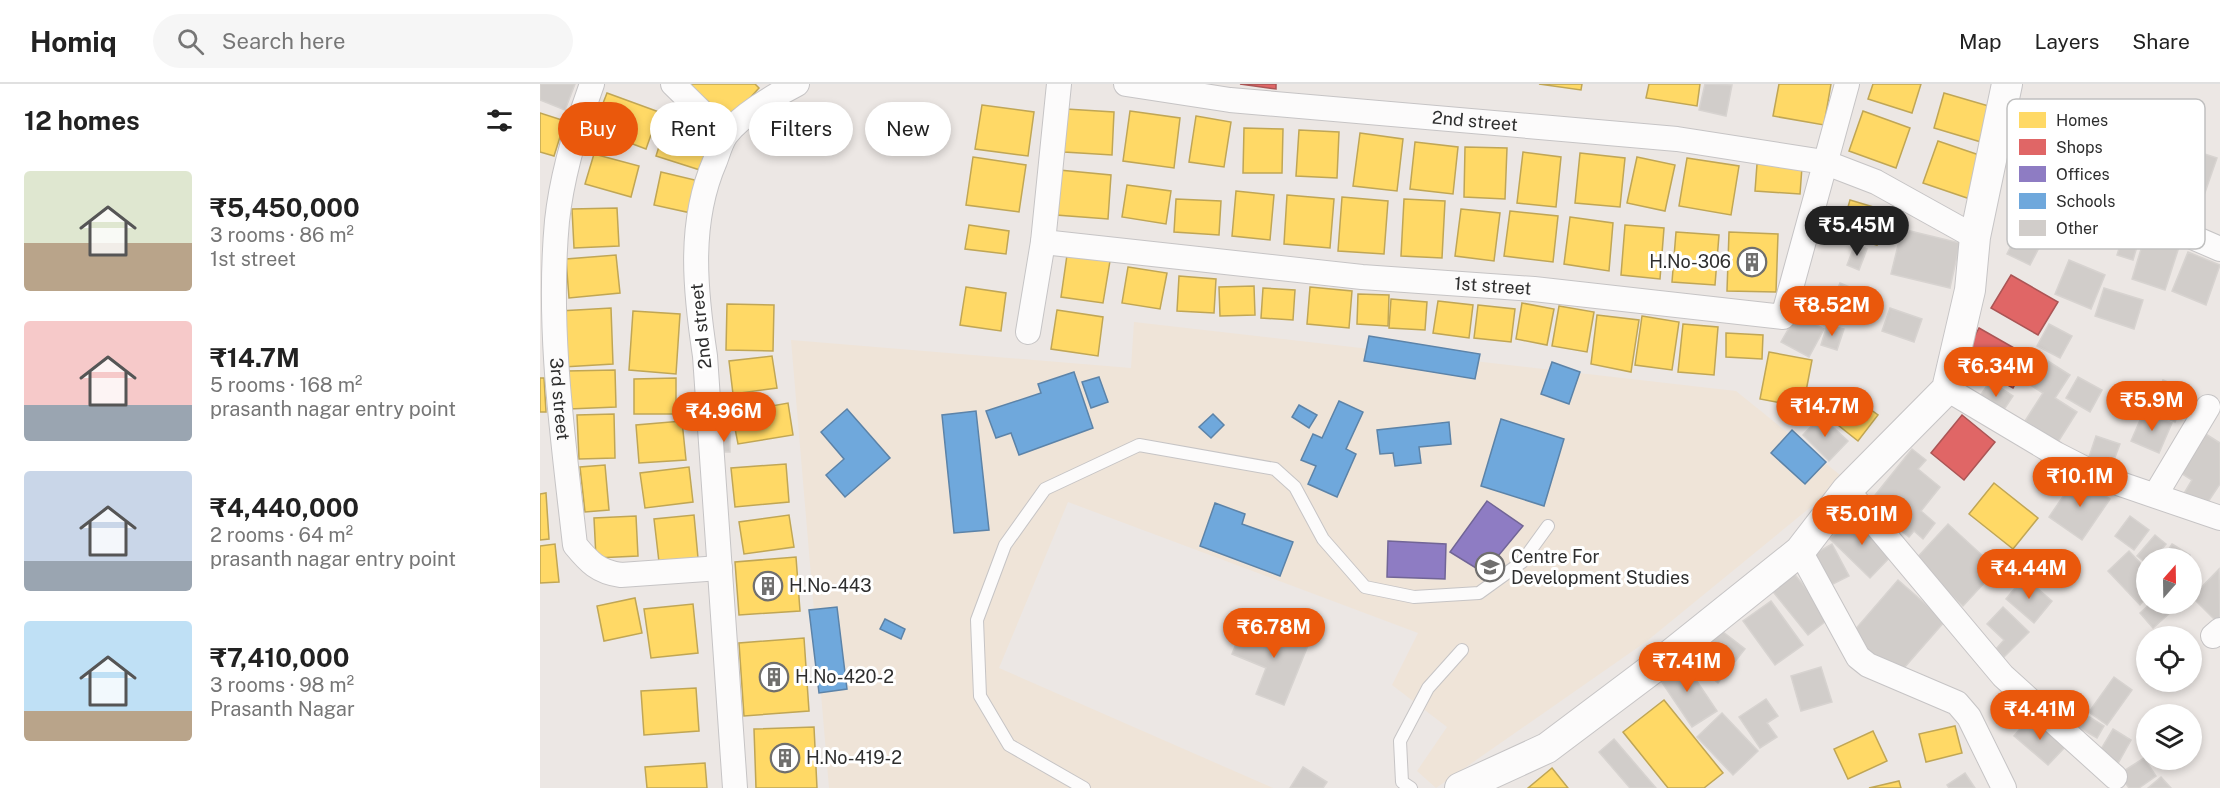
<!DOCTYPE html>
<meta charset="utf-8">
<style>
body{margin:0;font-family:"Public Sans",sans-serif;background:#f6f6f6;color:#222;height:100vh;display:flex;flex-direction:column;font-size:22px;white-space:nowrap}
*{box-sizing:border-box;margin:0}
p{font-size:20px;color:#767676}
.icon{flex:none;width:33px;height:33px;fill:none;stroke:currentColor;stroke-width:2;stroke-linecap:round;stroke-linejoin:round}
.map{position:relative;flex:1;overflow:hidden}
.side{display:flex;flex-direction:column;background:#fff;width:540px}
.side>*{flex:none}
.banner{position:absolute;left:18px;top:18px;width:570px;height:54px;display:flex;gap:12px}
.needle{width:39px;rotate:20deg}
.fabs{position:absolute;left:1596px;top:464px;display:grid;gap:12px}
.fabs a{display:grid;place-items:center;width:66px;height:66px;border-radius:50%;background:#fff;box-shadow:0 3px 9px #0003;font-size:30px}
.price{position:absolute;translate:-50% -51px;padding:0 14px;border-radius:21px;background:#ea580c;color:#fff;font-size:20px;line-height:39px;filter:drop-shadow(0 2px 3px #0008)}
.price::after{content:'';position:absolute;left:50%;top:36px;width:18px;height:14px;margin-left:-9px;background:inherit;clip-path:polygon(0 0,100% 0,50% 100%)}
.price.selected{background:#222;color:#fff}
ul{padding:0;list-style:none}
li{display:flex;align-items:center;gap:18px;height:150px;padding:0 24px}
li span{display:grid;place-items:center;flex:none;width:168px;height:120px;border-radius:6px;color:#555}
li>.icon{margin-inline-start:auto}
span .icon{width:72px;height:72px;fill:#fffc;stroke-width:1}
li b{font-size:26px}
h2{display:flex;justify-content:space-between;align-items:center;height:72px;padding:0 24px;font-size:26px}
.tag{padding:0 21px;border-radius:27px;background:#fff;box-shadow:0 3px 9px #0003;font-size:21px;line-height:54px}
.tag.selected{background:#ea580c;color:#fff}
header{display:flex;align-items:center;gap:36px;box-sizing:border-box;height:84px;padding:0 30px;background:#fff;border-bottom:2px solid #e0e0e0}
header strong{font-size:28px}
nav{display:flex;gap:33px;margin-inline-start:auto;font-size:21px}
.search{width:420px;height:54px;background:#f6f6f6;display:flex;align-items:center;gap:15px;box-sizing:border-box;padding:0 21px;border-radius:33px;color:#767676;font-size:22px}
main{display:flex;flex:1;min-height:0}
.map>svg:first-child{display:block}
</style>
<header>
<strong>Homiq</strong>
<div class="search"><svg class="icon" aria-label="search" viewBox="0 0 24 24"><circle cx="10" cy="10" r="6"/><path d="M15 15l6 6"/></svg>Search here</div>
<nav><a>Map</a><a>Layers</a><a>Share</a></nav>
</header>
<main>
<section class="side">
<h2>12 homes<svg class="icon" aria-label="filters" viewBox="0 0 24 24"><path d="M4 7h16M4 17h16"/><circle cx="9" cy="7" r="2"/><circle cx="15" cy="17" r="2"/></svg></h2>
<ul>
<li><span style="background:linear-gradient(#dfe7d0 60%,#b9a48a 0)"><svg class="icon" aria-label="home" viewBox="0 0 24 24"><path d="M3 11l9-7 9 7M6 9v11h12V9"/></svg></span><div><b>₹5,450,000</b><p>3 rooms · 86 m²</p><p>1st street</p></div></li>
<li><span style="background:linear-gradient(#f6c9c9 70%,#9aa5b1 0)"><svg class="icon" aria-label="home" viewBox="0 0 24 24"><path d="M3 11l9-7 9 7M6 9v11h12V9"/></svg></span><div><b>₹14.7M</b><p>5 rooms · 168 m²</p><p>prasanth nagar entry point</p></div></li>
<li><span style="background:linear-gradient(#c9d6e8 75%,#9aa5b1 0)"><svg class="icon" aria-label="home" viewBox="0 0 24 24"><path d="M3 11l9-7 9 7M6 9v11h12V9"/></svg></span><div><b>₹4,440,000</b><p>2 rooms · 64 m²</p><p>prasanth nagar entry point</p></div></li>
<li><span style="background:linear-gradient(#bfe0f5 75%,#b9a48a 0)"><svg class="icon" aria-label="home" viewBox="0 0 24 24"><path d="M3 11l9-7 9 7M6 9v11h12V9"/></svg></span><div><b>₹7,410,000</b><p>3 rooms · 98 m²</p><p>Prasanth Nagar</p></div></li>
</ul>
</section>
<div class="map">
<svg width="1680" height="704" viewBox="0 0 1680 704">
<rect width="100%" height="100%" fill="#ece7e4"/>
<polygon fill="#efe4d8" points="594,238 1196,307 1305,395 1107,557 896,704 877,687 907,643 852,601 878,549 528,418 459,584 733,704 289,704 251,256 591,284"/>
<g fill="#ffd966" stroke="#c0a655" stroke-width="1.5">
<polygon points="149,0 215,0 219,4 189,37"/>
<polygon points="999,0 1042,0 1041,6"/>
<polygon points="1109,0 1160,0 1157,22 1106,14"/>
<polygon points="1239,0 1291,0 1284,41 1233,32"/>
<polygon points="1333,0 1381,0 1372,29 1328,15"/>
<polygon points="67,9 119,28 106,65 53,45"/>
<polygon points="1404,9 1452,23 1441,58 1394,44"/>
<polygon points="442,21 494,28 488,72 435,65"/>
<polygon points="526,25 574,28 572,71 524,68"/>
<polygon points="590,27 640,34 634,84 583,77"/>
<polygon points="1323,27 1370,44 1356,84 1309,67"/>
<polygon points="0,29 25,37 14,72 0,68"/>
<polygon points="656,32 691,38 684,83 649,78"/>
<polygon points="128,34 175,48 163,87 116,72"/>
<polygon points="704,44 743,45 742,89 703,89"/>
<polygon points="759,46 799,48 797,94 756,92"/>
<polygon points="820,49 863,55 857,107 813,102"/>
<polygon points="1398,57 1445,73 1430,115 1383,99"/>
<polygon points="875,58 918,63 913,110 870,105"/>
<polygon points="925,63 967,64 965,115 924,113"/>
<polygon points="983,68 1021,73 1016,123 977,119"/>
<polygon points="1040,69 1085,74 1080,123 1035,119"/>
<polygon points="54,70 99,82 91,113 45,100"/>
<polygon points="433,73 486,81 479,128 426,121"/>
<polygon points="1097,73 1135,81 1125,127 1087,119"/>
<polygon points="1147,74 1199,82 1191,131 1139,122"/>
<polygon points="1217,80 1262,83 1260,110 1215,107"/>
<polygon points="519,86 571,91 568,135 516,131"/>
<polygon points="121,88 159,97 151,129 114,121"/>
<polygon points="587,101 631,107 626,140 582,133"/>
<polygon points="696,107 734,111 730,156 692,152"/>
<polygon points="747,111 794,115 790,164 744,160"/>
<polygon points="802,113 848,117 844,170 798,167"/>
<polygon points="636,115 681,117 679,151 634,148"/>
<polygon points="864,115 905,117 902,174 861,172"/>
<polygon points="1310,116 1347,127 1337,161 1300,151"/>
<polygon points="77,124 79,162 34,164 32,125"/>
<polygon points="921,125 960,129 954,177 915,172"/>
<polygon points="970,127 1018,132 1013,178 964,172"/>
<polygon points="1030,133 1073,139 1069,187 1024,180"/>
<polygon points="429,141 469,147 466,170 425,165"/>
<polygon points="1085,141 1124,144 1120,195 1081,191"/>
<polygon points="1136,148 1179,151 1175,201 1132,198"/>
<polygon points="1189,148 1238,150 1236,208 1187,207"/>
<polygon points="76,171 80,209 29,214 26,175"/>
<polygon points="527,171 570,177 563,219 521,213"/>
<polygon points="588,183 627,189 620,225 582,219"/>
<polygon points="639,192 676,195 674,229 637,227"/>
<polygon points="714,202 715,231 680,232 679,203"/>
<polygon points="426,203 466,209 461,247 420,241"/>
<polygon points="770,203 812,207 809,244 767,240"/>
<polygon points="723,204 755,206 753,236 721,234"/>
<polygon points="818,210 849,211 848,242 817,240"/>
<polygon points="851,215 887,218 885,246 849,244"/>
<polygon points="898,217 933,221 929,254 893,249"/>
<polygon points="982,219 1014,225 1007,261 976,255"/>
<polygon points="187,220 234,221 233,267 186,266"/>
<polygon points="938,221 975,225 971,258 934,254"/>
<polygon points="1019,222 1054,228 1047,268 1012,262"/>
<polygon points="71,224 73,280 23,283 19,227"/>
<polygon points="517,226 563,233 558,272 511,265"/>
<polygon points="93,227 140,230 136,290 89,286"/>
<polygon points="1057,231 1099,236 1091,288 1051,280"/>
<polygon points="1102,232 1139,238 1132,286 1095,281"/>
<polygon points="1143,240 1178,243 1174,291 1138,288"/>
<polygon points="1186,249 1223,251 1222,275 1186,273"/>
<polygon points="1229,268 1272,276 1263,323 1220,315"/>
<polygon points="232,272 237,304 193,310 189,277"/>
<polygon points="75,286 76,323 29,325 27,287"/>
<polygon points="0,294 4,294 6,328 0,328"/>
<polygon points="136,294 136,330 94,330 94,295"/>
<polygon points="1312,312 1338,331 1318,357 1293,337"/>
<polygon points="248,319 253,351 198,360 192,329"/>
<polygon points="74,330 75,374 39,375 37,331"/>
<polygon points="142,337 146,376 99,379 96,341"/>
<polygon points="246,380 249,418 195,423 191,384"/>
<polygon points="65,381 69,426 45,428 40,383"/>
<polygon points="149,383 153,418 105,424 100,389"/>
<polygon points="1454,399 1498,434 1473,465 1429,430"/>
<polygon points="6,409 9,455 0,456 0,410"/>
<polygon points="154,431 158,474 119,478 114,435"/>
<polygon points="249,431 254,463 204,470 199,438"/>
<polygon points="96,432 98,472 56,474 54,434"/>
<polygon points="15,460 19,498 0,499 0,462"/>
<polygon points="256,473 260,527 199,531 195,478"/>
<polygon points="95,514 102,549 64,557 57,522"/>
<polygon points="153,520 158,569 111,574 104,525"/>
<polygon points="264,554 269,627 204,632 199,559"/>
<polygon points="156,604 159,647 104,651 101,607"/>
<polygon points="1124,616 1183,689 1164,704 1128,704 1083,648"/>
<polygon points="1415,642 1422,669 1386,678 1379,650"/>
<polygon points="274,643 277,704 216,704 214,645"/>
<polygon points="1333,647 1347,677 1308,695 1294,665"/>
<polygon points="165,679 167,704 107,704 105,683"/>
<polygon points="1012,684 1028,704 988,704"/>
<polygon points="1359,697 1361,704 1329,704"/>
</g>
<g fill="#e06666" stroke="#ab5555" stroke-width="1.5">
<polygon points="700,0 736,0 736,5"/>
<polygon points="1471,191 1518,218 1498,251 1451,224"/>
<polygon points="1439,244 1490,273 1473,304 1422,276"/>
<polygon points="1422,331 1455,358 1424,396 1391,369"/>
</g>
<g fill="#8e7cc3" stroke="#716596" stroke-width="1.5">
<polygon points="947,417 983,442 944,489 910,468"/>
<polygon points="848,457 906,460 905,495 847,493"/>
</g>
<g fill="#6fa8dc" stroke="#5c83a8" stroke-width="1.5">
<polygon points="829,252 940,270 935,295 824,277"/>
<polygon points="1012,278 1040,288 1029,320 1001,310"/>
<polygon points="534,288 553,344 479,371 471,349 456,354 446,327 501,309 498,300"/>
<polygon points="559,293 568,318 551,324 542,298"/>
<polygon points="799,317 823,328 806,365 816,370 797,413 768,400 776,382 761,376 773,350 782,354"/>
<polygon points="759,321 777,331 769,344 752,333"/>
<polygon points="307,325 350,374 305,413 286,391 304,375 281,348"/>
<polygon points="436,327 449,446 414,449 402,331"/>
<polygon points="673,330 684,341 671,354 659,343"/>
<polygon points="961,335 1024,355 1004,422 941,402"/>
<polygon points="909,338 911,360 879,363 881,379 855,382 853,369 840,370 837,346"/>
<polygon points="1252,346 1286,378 1265,400 1231,369"/>
<polygon points="675,419 705,430 702,440 753,458 740,492 660,462"/>
<polygon points="297,523 307,605 279,609 269,526"/>
<polygon points="345,535 365,545 361,555 340,545"/>
</g>
<g fill="#d1cdca" stroke="#d7d3d0" stroke-width="1.5">
<polygon points="0,0 35,0 25,26 0,16"/>
<polygon points="1165,0 1192,1 1186,32 1159,26"/>
<polygon points="1646,64 1677,74 1661,120 1631,110"/>
<polygon points="1362,145 1420,159 1410,204 1351,190"/>
<polygon points="1479,146 1502,158 1490,181 1467,170"/>
<polygon points="1583,152 1599,156 1593,176 1577,171"/>
<polygon points="1605,152 1639,163 1625,206 1592,195"/>
<polygon points="1315,160 1327,165 1319,186 1307,181"/>
<polygon points="1648,168 1680,181 1666,221 1632,207"/>
<polygon points="1529,176 1565,191 1551,225 1515,210"/>
<polygon points="1300,199 1319,207 1312,224 1293,216"/>
<polygon points="1564,204 1603,216 1594,245 1555,232"/>
<polygon points="1350,224 1382,235 1374,258 1342,247"/>
<polygon points="1257,230 1284,245 1269,273 1241,258"/>
<polygon points="1509,240 1532,252 1520,274 1497,262"/>
<polygon points="1287,241 1304,245 1297,266 1281,261"/>
<polygon points="1500,272 1530,291 1515,314 1537,328 1518,358 1485,337 1503,309 1484,297"/>
<polygon points="1538,293 1562,306 1550,328 1526,314"/>
<polygon points="1623,296 1649,307 1635,338 1610,328"/>
<polygon points="1450,297 1473,312 1461,330 1438,315"/>
<polygon points="1604,327 1632,339 1619,369 1591,357"/>
<polygon points="1281,332 1308,357 1289,377 1263,351"/>
<polygon points="1661,347 1680,359 1680,400 1664,424 1643,411 1652,396 1636,386"/>
<rect x="178" y="350" width="12" height="18"/>
<polygon points="1556,352 1580,360 1571,384 1548,376"/>
<polygon points="1372,365 1386,376 1378,385 1400,403 1381,427 1395,439 1383,455 1374,447 1369,453 1328,420"/>
<polygon points="1537,392 1570,415 1542,456 1509,433"/>
<polygon points="1314,431 1353,470 1330,494 1290,455"/>
<polygon points="1590,432 1609,446 1594,466 1575,452"/>
<polygon points="1408,440 1457,485 1423,522 1374,477"/>
<polygon points="1615,451 1626,460 1617,471 1620,474 1606,474 1606,479 1597,472"/>
<polygon points="1292,460 1309,492 1283,505 1267,474"/>
<polygon points="1632,460 1650,471 1648,474 1623,474"/>
<polygon points="1589,467 1606,485 1606,514 1600,521 1568,487"/>
<polygon points="1679,485 1680,539 1679,540 1652,513"/>
<polygon points="1252,487 1290,534 1268,551 1230,504"/>
<polygon points="1484,493 1512,517 1494,539 1466,515"/>
<polygon points="1358,496 1405,537 1363,585 1328,570 1313,548"/>
<polygon points="1231,517 1263,561 1235,581 1203,537"/>
<polygon points="1611,519 1641,519 1613,544 1600,529"/>
<polygon points="1463,523 1489,548 1464,573 1456,565 1464,556 1447,540"/>
<polygon points="730,538 771,554 744,621 716,610 726,584 692,570 701,547 723,555"/>
<polygon points="1174,541 1205,565 1178,599 1161,585 1175,568 1161,557"/>
<polygon points="1142,575 1177,627 1152,643 1117,591"/>
<polygon points="1281,583 1292,618 1261,627 1251,592"/>
<polygon points="1574,593 1592,606 1567,641 1549,628"/>
<polygon points="1226,615 1238,632 1227,639 1237,653 1220,664 1199,633"/>
<polygon points="1182,629 1218,667 1193,691 1157,653"/>
<polygon points="1546,631 1564,642 1557,654 1538,643"/>
<polygon points="1491,632 1526,662 1508,681 1474,652"/>
<polygon points="1573,645 1591,656 1576,683 1557,672"/>
<polygon points="1074,655 1116,704 1090,704 1059,668"/>
<polygon points="1604,674 1616,692 1599,704 1589,704 1579,690"/>
<polygon points="763,683 787,698 783,704 750,704"/>
<polygon points="1425,689 1435,704 1409,704 1407,701"/>
<polygon points="1621,693 1631,704 1608,704"/>
</g>
<g fill="none" stroke-linecap="round" stroke-linejoin="round">
<g stroke="#c6c4c5" stroke-width="14">
<g id="service">
<polyline points="544,704 469,661 440,612 437,536 465,461 505,405 599,361 735,385 755,403 783,455 825,503 874,513 939,509 982,478 1008,442"/>
<polyline points="871,704 862,698 860,657 888,604 922,566"/>
</g>
</g>
<g stroke="#c6c4c5" stroke-width="26">
<g id="minor">
<path id="s1" d="M52,0C36,44 22,90 17,137C7,245 23,354 35,461C49,478 58,488 81,491L180,484"/>
<polyline points="133,0 185,51"/>
<path id="s2" d="M586,0L690,16L1137,55L1284,78L1336,98L1435,153"/>
<polyline points="1455,57 1520,78 1532,101 1680,165"/>
<path id="s3" d="M503,158L822,193L994,205L1243,233L1307,0"/>
<polyline points="488,248 503,158 519,0"/>
<polyline points="1407,305 1516,370 1563,394 1680,434"/>
<polyline points="1307,406 1463,592 1575,693"/>
<polyline points="1616,410 1668,323"/>
<polyline points="1260,467 1318,573 1328,581 1417,619 1429,633 1464,704"/>
<polyline points="1673,552 1680,546"/>
<path d="M195,704L165,272C155,206 148,139 175,77C178,69 181,58 186,51C200,32 235,11 257,0"/>
</g>
</g>
<g stroke="#c6c4c5" stroke-width="32">
<polyline id="tertiary" points="920,704 1007,664 1124,576 1260,467 1307,406 1407,305 1430,206 1435,153 1467,0"/>
</g>
<use href="#service" stroke="#fcfbfb" stroke-width="12"/>
<use href="#minor" stroke="#fcfbfb" stroke-width="24"/>
<use href="#tertiary" stroke="#fcfbfb" stroke-width="30"/>
</g>
<defs>
<g id="building-ring" transform="scale(1.5)"><circle r="9.5" fill="#fff" stroke="#706f6e" stroke-width="1.5"/><path d="M-4-6H4V6H1V3H-1V6H-4ZM-2.5-4.3h1.7v1.8h-1.7ZM.8-4.3h1.7v1.8H.8ZM-2.5-1h1.7V.8h-1.7ZM.8-1h1.7V.8H.8Z" fill="#706f6e"/></g>
<g id="university-ring" transform="scale(1.5)"><circle r="9.5" fill="#fff" stroke="#706f6e" stroke-width="1.5"/><path d="M0-5L7-2L0 1L-7-2ZM-4 1L0 2.5L4 1V4Q0 6-4 4Z" fill="#706f6e"/></g>
</defs>
<g fill-rule="evenodd">
<use href="#building-ring" x="1212" y="178"/>
<use href="#university-ring" x="950" y="483"/>
<use href="#building-ring" x="228" y="502"/>
<use href="#building-ring" x="234" y="593"/>
<use href="#building-ring" x="245" y="674"/>
</g>
<g text-anchor="middle" stroke-width="6" stroke-linejoin="round" paint-order="stroke">
<g font-size="18" fill="#2e2e2e" stroke="#fff">
<text dy="6" stroke="none"><textPath href="#s2" startOffset="351">2nd street</textPath></text>
<text dy="6" stroke="none"><textPath href="#s3" startOffset="452">1st street</textPath></text>
<text transform="translate(161 242) rotate(-96)" y="6">2nd street</text>
<text dy="6" stroke="none"><textPath href="#s1" startOffset="320">3rd street</textPath></text>
</g>
<g font-size="18" fill="#2e2e2e" stroke="#fff" text-anchor="start">
<text x="1191" y="184" text-anchor="end">H.No-306</text>
<text x="971" y="479">Centre For<tspan x="971" dy="21">Development Studies</tspan></text>
<text x="249" y="508">H.No-443</text>
<text x="255" y="599">H.No-420-2</text>
<text x="266" y="680">H.No-419-2</text>
</g>
</g>
<rect x="1467" y="15" width="198" height="150" rx="9" fill="#fff" stroke="#c0c0c0" stroke-width="1.5"/>
<rect x="1479" y="28" width="27" height="16" fill="#ffd966"/>
<rect x="1479" y="55" width="27" height="16" fill="#e06666"/>
<rect x="1479" y="82" width="27" height="16" fill="#8e7cc3"/>
<rect x="1479" y="109" width="27" height="16" fill="#6fa8dc"/>
<rect x="1479" y="136" width="27" height="16" fill="#d1cdca"/>
<g font-size="16" fill="#2e2e2e">
<text x="1516" y="42">Homes</text>
<text x="1516" y="69">Shops</text>
<text x="1516" y="96">Offices</text>
<text x="1516" y="123">Schools</text>
<text x="1516" y="150">Other</text>
</g>
</svg>
<div class="fabs">
<a><svg class="needle" viewBox="-14 -14 28 28"><path d="M0-13l5 13h-10z" fill="#e53935"/><path d="M0 13l5-13h-10z" fill="#767676"/></svg></a>
<a><svg class="icon" aria-label="locate" viewBox="0 0 24 24"><circle cx="12" cy="12" r="6"/><path d="M12 2v4M12 18v4M2 12h4M18 12h4"/></svg></a>
<a><svg class="icon" aria-label="layers" viewBox="0 0 24 24"><path d="M12 4l9 5-9 5-9-5zM3 14l9 5 9-5"/></svg></a>
</div>
<b class="price selected" style="left:1317px;top:173px">₹5.45M</b>
<b class="price" style="left:1292px;top:253px">₹8.52M</b>
<b class="price" style="left:1456px;top:314px">₹6.34M</b>
<b class="price" style="left:1612px;top:348px">₹5.9M</b>
<b class="price" style="left:1285px;top:354px">₹14.7M</b>
<b class="price" style="left:184px;top:359px">₹4.96M</b>
<b class="price" style="left:1540px;top:424px">₹10.1M</b>
<b class="price" style="left:1322px;top:462px">₹5.01M</b>
<b class="price" style="left:1489px;top:516px">₹4.44M</b>
<b class="price" style="left:734px;top:575px">₹6.78M</b>
<b class="price" style="left:1147px;top:609px">₹7.41M</b>
<b class="price" style="left:1500px;top:657px">₹4.41M</b>
<div class="banner">
<a class="tag selected">Buy</a>
<a class="tag">Rent</a>
<a class="tag">Filters</a>
<a class="tag">New</a>
</div>
</div>
</main>
